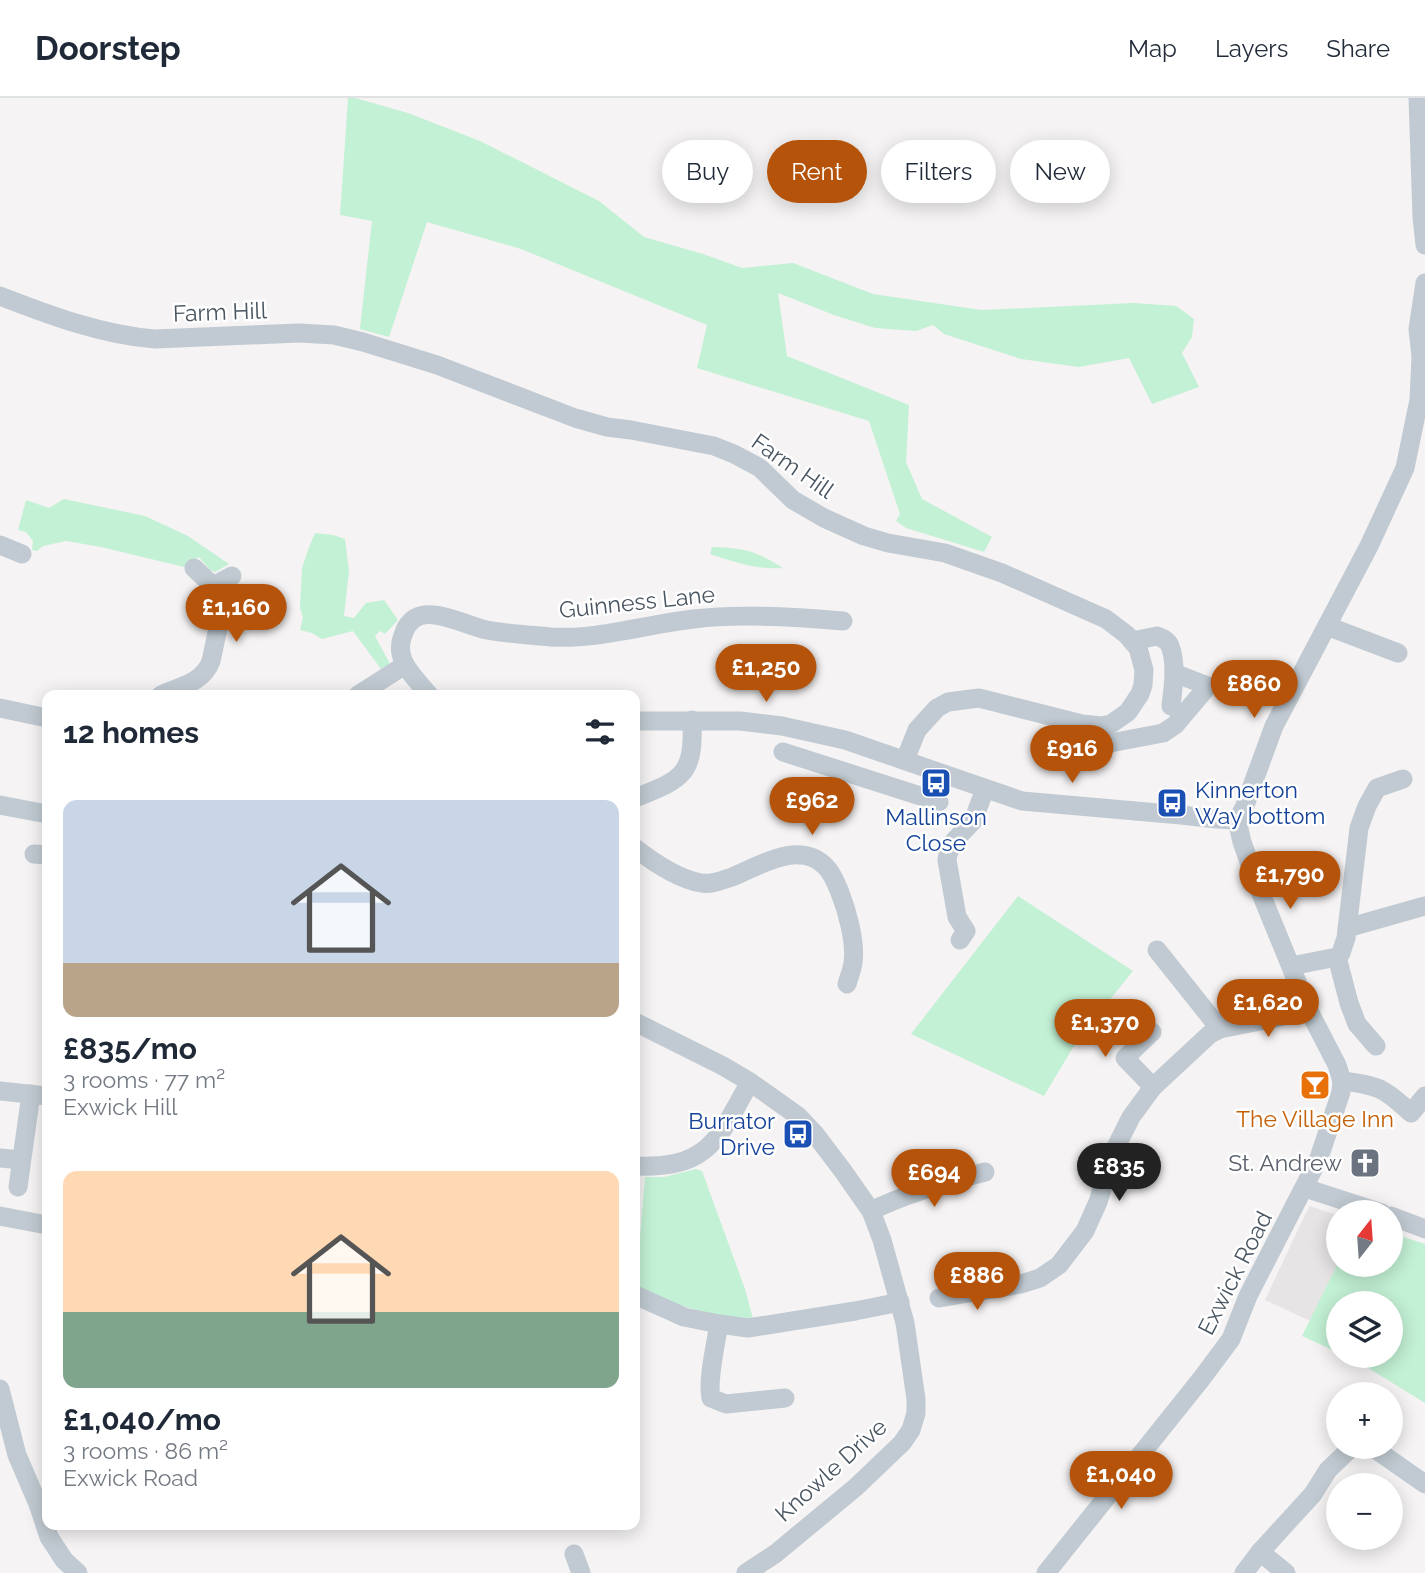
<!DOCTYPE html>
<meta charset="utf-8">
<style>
body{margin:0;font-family:Raleway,sans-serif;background:#f6f6f7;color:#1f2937;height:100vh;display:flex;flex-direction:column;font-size:26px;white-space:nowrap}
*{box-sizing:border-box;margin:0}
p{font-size:23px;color:#747a83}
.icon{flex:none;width:38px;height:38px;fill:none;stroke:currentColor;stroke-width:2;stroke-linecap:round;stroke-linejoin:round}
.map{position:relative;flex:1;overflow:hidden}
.drawer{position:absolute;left:42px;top:592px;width:598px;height:840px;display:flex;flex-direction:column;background:#fff;border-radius:14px;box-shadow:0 4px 18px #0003}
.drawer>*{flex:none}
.hud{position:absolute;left:662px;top:42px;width:658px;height:63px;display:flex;gap:14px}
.needle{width:46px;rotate:17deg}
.fabs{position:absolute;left:1326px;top:1102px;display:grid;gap:14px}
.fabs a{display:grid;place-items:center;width:77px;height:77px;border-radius:50%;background:#fff;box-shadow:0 4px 18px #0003;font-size:35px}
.price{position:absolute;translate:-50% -60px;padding:0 16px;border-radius:24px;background:#b45309;color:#fff;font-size:23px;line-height:46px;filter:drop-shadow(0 2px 4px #0008)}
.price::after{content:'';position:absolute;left:50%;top:42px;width:21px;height:16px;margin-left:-10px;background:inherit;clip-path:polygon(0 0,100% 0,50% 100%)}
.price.selected{background:#222;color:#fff}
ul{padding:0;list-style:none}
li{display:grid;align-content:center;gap:14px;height:371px;padding:0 21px}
li span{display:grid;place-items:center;height:217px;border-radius:14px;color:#555}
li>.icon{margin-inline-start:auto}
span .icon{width:126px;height:126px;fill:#fffc;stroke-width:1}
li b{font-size:30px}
h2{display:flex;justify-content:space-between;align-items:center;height:84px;padding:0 21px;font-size:30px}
.pill{padding:0 24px;border-radius:32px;background:#fff;box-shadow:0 4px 18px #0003;font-size:24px;line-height:63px}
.pill.selected{background:#b45309;color:#fff}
header{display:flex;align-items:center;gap:42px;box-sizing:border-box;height:98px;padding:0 35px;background:#fff;border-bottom:2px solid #e0e1e3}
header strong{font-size:33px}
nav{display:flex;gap:38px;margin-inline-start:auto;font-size:24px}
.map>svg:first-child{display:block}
</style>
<header>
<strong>Doorstep</strong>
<nav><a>Map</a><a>Layers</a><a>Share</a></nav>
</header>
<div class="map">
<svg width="1425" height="1475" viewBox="0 0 1425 1475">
<rect width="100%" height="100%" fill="#f5f3f3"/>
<polygon fill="#e6e4e5" points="1310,1108 1339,1118 1339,1163 1310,1223 1265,1202 1303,1121"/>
<g fill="#c3f1d5">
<polygon points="348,0 355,0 408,15 480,43 599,103 644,139 703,156 742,170 793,165 873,196 981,212 1134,205 1176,208 1194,221 1192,239 1182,255 1199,289 1152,306 1129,260 1079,269 1021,261 944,236 933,227 916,233 875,230 834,217 778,195 787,258 909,307 906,364 922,401 992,439 984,454 906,430 896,423 900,416 869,323 697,270 707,227 521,151 427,124 389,239 360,231 372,123 340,117"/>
<polygon points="64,401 145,418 188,438 229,466 215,474 210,472 199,459 184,469 101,449 66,443 43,448 37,453 32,452 33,443 26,434 18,432 26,402 49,410"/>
<polygon points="315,435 333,437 345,441 349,473 344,518 354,520 366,505 384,502 398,522 385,536 380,533 375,538 390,566 381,571 353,533 322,541 312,535 300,532 303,519 300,510 302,470 308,452"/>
<path d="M712,449C745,450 756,453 783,470C756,472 735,464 710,456Z"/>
<polygon points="1018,798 1133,873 1078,941 1044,998 911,936"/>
<polygon points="696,1071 702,1073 745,1191 753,1221 721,1219 676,1206 636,1188 645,1079 664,1079"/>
<polygon points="1391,1135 1425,1146 1425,1305 1365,1268 1345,1258 1391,1258 1391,1206 1339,1206 1339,1255 1302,1238 1339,1163 1339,1167 1391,1167"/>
</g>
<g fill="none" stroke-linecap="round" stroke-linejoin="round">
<g stroke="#c1cad2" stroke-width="19">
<polyline points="1418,0 1422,119 1425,147"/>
<path d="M0,198C49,217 102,237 155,241L299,235L334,237L363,244L437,267L575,320L607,329L631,332L714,348L734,356L760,370L793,402L824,420L864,438L888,445L945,455L1002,475L1106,521L1127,537L1138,550L1144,572L1143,587L1140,596L1128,614L1111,626L1102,628L1082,626L979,600L948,604L937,610L917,632L905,662"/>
<polyline points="0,447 22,456"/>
<polyline points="213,488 232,478"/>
<polyline points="1327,528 1398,555"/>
<path d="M1132,543L1157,538C1162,540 1168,542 1170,548C1177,565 1173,591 1171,608"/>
<path d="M161,597C180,588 203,585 211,563L222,512L213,488L194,470"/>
<polyline points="358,597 405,567"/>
<path d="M429,597C414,578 393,562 403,537C405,530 409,524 415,520C433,509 467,528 487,532C508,536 530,537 551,539C598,542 647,526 694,521C739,515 797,519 843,523"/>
<polyline points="0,610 47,620"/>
<polyline points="635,623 740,623 782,628 845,642 1022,703 1181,717 1217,721 1237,722"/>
<polyline points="1102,628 1105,646 1163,635 1175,627 1208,588 1174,575"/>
<polyline points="783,654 939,704"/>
<path d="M635,700C684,681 694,676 692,622"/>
<polyline points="0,707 47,716"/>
<path d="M635,750C653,764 678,781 701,785C712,787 722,782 732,779C759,768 800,741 826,769C833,776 835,784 839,792C847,812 856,844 853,865C852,872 849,879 847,886"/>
<polyline points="34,756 47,757"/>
<polyline points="1347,830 1425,808"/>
<polyline points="960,842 966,833 957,819 947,762 948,756 954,743 973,723 985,691"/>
<polyline points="1157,852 1220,931"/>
<polyline points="1337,859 1349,905 1357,926 1376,948"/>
<polyline points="1291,868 1337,859 1341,855 1346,840 1359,730 1367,708 1377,690 1403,681"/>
<polyline points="635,924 723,968 750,984 798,1018 815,1036 843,1073 871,1113 882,1142 905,1225 916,1301 916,1315 911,1332 902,1345 856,1389 775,1456 746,1475"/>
<polyline points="1152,934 1125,960 1153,989"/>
<path d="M1342,983C1378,987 1384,990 1411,1015L1425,998"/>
<polyline points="0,993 47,998"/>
<polyline points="0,1060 21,1062"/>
<path d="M635,1068C709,1071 718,1041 750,984"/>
<polyline points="18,1089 31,996"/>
<polyline points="1305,1090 1382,1115"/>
<path d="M871,1113C904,1096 949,1084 985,1074"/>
<polyline points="0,1118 47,1127"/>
<polyline points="1391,1118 1425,1131"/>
<polyline points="635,1197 684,1219 719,1226 748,1230 855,1213 900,1204"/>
<polyline points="939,1200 1021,1186 1040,1180 1059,1167 1085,1133 1089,1124 1098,1104 1113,1055 1131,1019 1153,989 1210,936 1220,931 1309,913"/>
<path d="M719,1226C716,1245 707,1283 711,1300L726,1306L785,1300"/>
<polyline points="0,1291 17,1357 38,1406 49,1439 64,1462 78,1475"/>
<polyline points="1372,1349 1425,1386"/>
<polyline points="1260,1454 1286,1475"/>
<polyline points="574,1456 581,1475"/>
<polyline points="1046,1475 1202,1280 1231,1241 1248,1198 1319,1060 1341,994 1342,983 1337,967 1309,913 1257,786 1242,744 1237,722 1244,710 1274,628 1369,448 1405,370 1419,302 1421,259 1418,231 1425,185"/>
<polyline points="1244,1475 1260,1454 1313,1396 1328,1372 1352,1349"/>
</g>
</g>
<defs>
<g id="bus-square" transform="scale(1.575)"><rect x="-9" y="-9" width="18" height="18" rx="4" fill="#1a4fb4" stroke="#fff"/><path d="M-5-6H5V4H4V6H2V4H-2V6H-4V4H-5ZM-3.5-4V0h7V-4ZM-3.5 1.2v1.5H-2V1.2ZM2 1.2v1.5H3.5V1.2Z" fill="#fff"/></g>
<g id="bar-square" transform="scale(1.575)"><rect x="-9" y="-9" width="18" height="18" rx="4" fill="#e8710a" stroke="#fff"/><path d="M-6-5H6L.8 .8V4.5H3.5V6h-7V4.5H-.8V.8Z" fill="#fff"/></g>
<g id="church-square" transform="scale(1.575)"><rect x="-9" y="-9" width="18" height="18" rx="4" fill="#6b7280" stroke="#fff"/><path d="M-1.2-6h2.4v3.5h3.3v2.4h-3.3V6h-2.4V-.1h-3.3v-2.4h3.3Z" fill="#fff"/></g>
</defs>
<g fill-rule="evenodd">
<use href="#bus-square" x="936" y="685"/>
<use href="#bus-square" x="1172" y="705"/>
<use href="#bar-square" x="1315" y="987"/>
<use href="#bus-square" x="798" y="1036"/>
<use href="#church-square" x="1365" y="1065"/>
</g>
<g text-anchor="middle" stroke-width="5" stroke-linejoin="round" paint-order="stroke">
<g font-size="23" fill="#4a5661" stroke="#fff">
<text transform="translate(220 214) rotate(-2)" y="8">Farm Hill</text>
<text transform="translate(793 368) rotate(35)" y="8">Farm Hill</text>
<text transform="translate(637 504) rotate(-6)" y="8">Guinness Lane</text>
<text transform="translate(1235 1175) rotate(-63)" y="8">Exwick Road</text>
<text transform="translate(831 1372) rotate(-42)" y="8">Knowle Drive</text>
</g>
<g font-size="23" fill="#164399" stroke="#fff" text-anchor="start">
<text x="1195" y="700">Kinnerton<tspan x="1195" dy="26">Way bottom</tspan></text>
<text x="936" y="727" text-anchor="middle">Mallinson<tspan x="936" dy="26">Close</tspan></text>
<text x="775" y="1031" text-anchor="end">Burrator<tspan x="775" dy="26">Drive</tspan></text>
</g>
<g font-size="23" fill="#c56008" stroke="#fff">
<text x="1315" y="1029">The Village Inn</text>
</g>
<g font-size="23" fill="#5b616d" stroke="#fff" text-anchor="end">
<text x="1342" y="1073">St. Andrew</text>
</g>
</g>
</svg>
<div class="fabs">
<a><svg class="needle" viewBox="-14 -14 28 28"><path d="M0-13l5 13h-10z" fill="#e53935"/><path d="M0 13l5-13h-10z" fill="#747a83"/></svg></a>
<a><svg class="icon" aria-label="layers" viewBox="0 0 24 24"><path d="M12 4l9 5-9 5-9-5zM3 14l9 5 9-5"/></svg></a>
<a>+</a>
<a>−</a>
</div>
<b class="price" style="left:236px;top:546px">£1,160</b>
<b class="price" style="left:766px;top:606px">£1,250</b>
<b class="price" style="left:1254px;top:622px">£860</b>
<b class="price" style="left:1072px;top:687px">£916</b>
<b class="price" style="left:812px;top:739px">£962</b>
<b class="price" style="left:1290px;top:813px">£1,790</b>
<b class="price" style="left:1268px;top:941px">£1,620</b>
<b class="price" style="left:1105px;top:961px">£1,370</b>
<b class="price selected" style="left:1119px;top:1105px">£835</b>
<b class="price" style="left:934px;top:1111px">£694</b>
<b class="price" style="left:977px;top:1214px">£886</b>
<b class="price" style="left:1121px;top:1413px">£1,040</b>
<div class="hud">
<a class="pill">Buy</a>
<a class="pill selected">Rent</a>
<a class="pill">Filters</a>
<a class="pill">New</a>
</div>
<section class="drawer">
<h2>12 homes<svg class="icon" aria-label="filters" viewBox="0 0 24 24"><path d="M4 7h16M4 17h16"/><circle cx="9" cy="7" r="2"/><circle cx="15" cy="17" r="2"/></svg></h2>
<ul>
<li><span style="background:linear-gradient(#c9d6e8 75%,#b9a48a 0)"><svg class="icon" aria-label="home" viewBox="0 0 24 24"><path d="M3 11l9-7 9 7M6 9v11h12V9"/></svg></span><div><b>£835/mo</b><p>3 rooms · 77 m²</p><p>Exwick Hill</p></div></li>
<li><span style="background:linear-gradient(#ffd9b3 65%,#7fa58c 0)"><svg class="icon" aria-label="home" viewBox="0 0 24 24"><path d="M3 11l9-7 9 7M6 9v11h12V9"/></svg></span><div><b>£1,040/mo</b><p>3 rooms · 86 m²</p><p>Exwick Road</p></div></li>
</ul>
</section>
</div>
